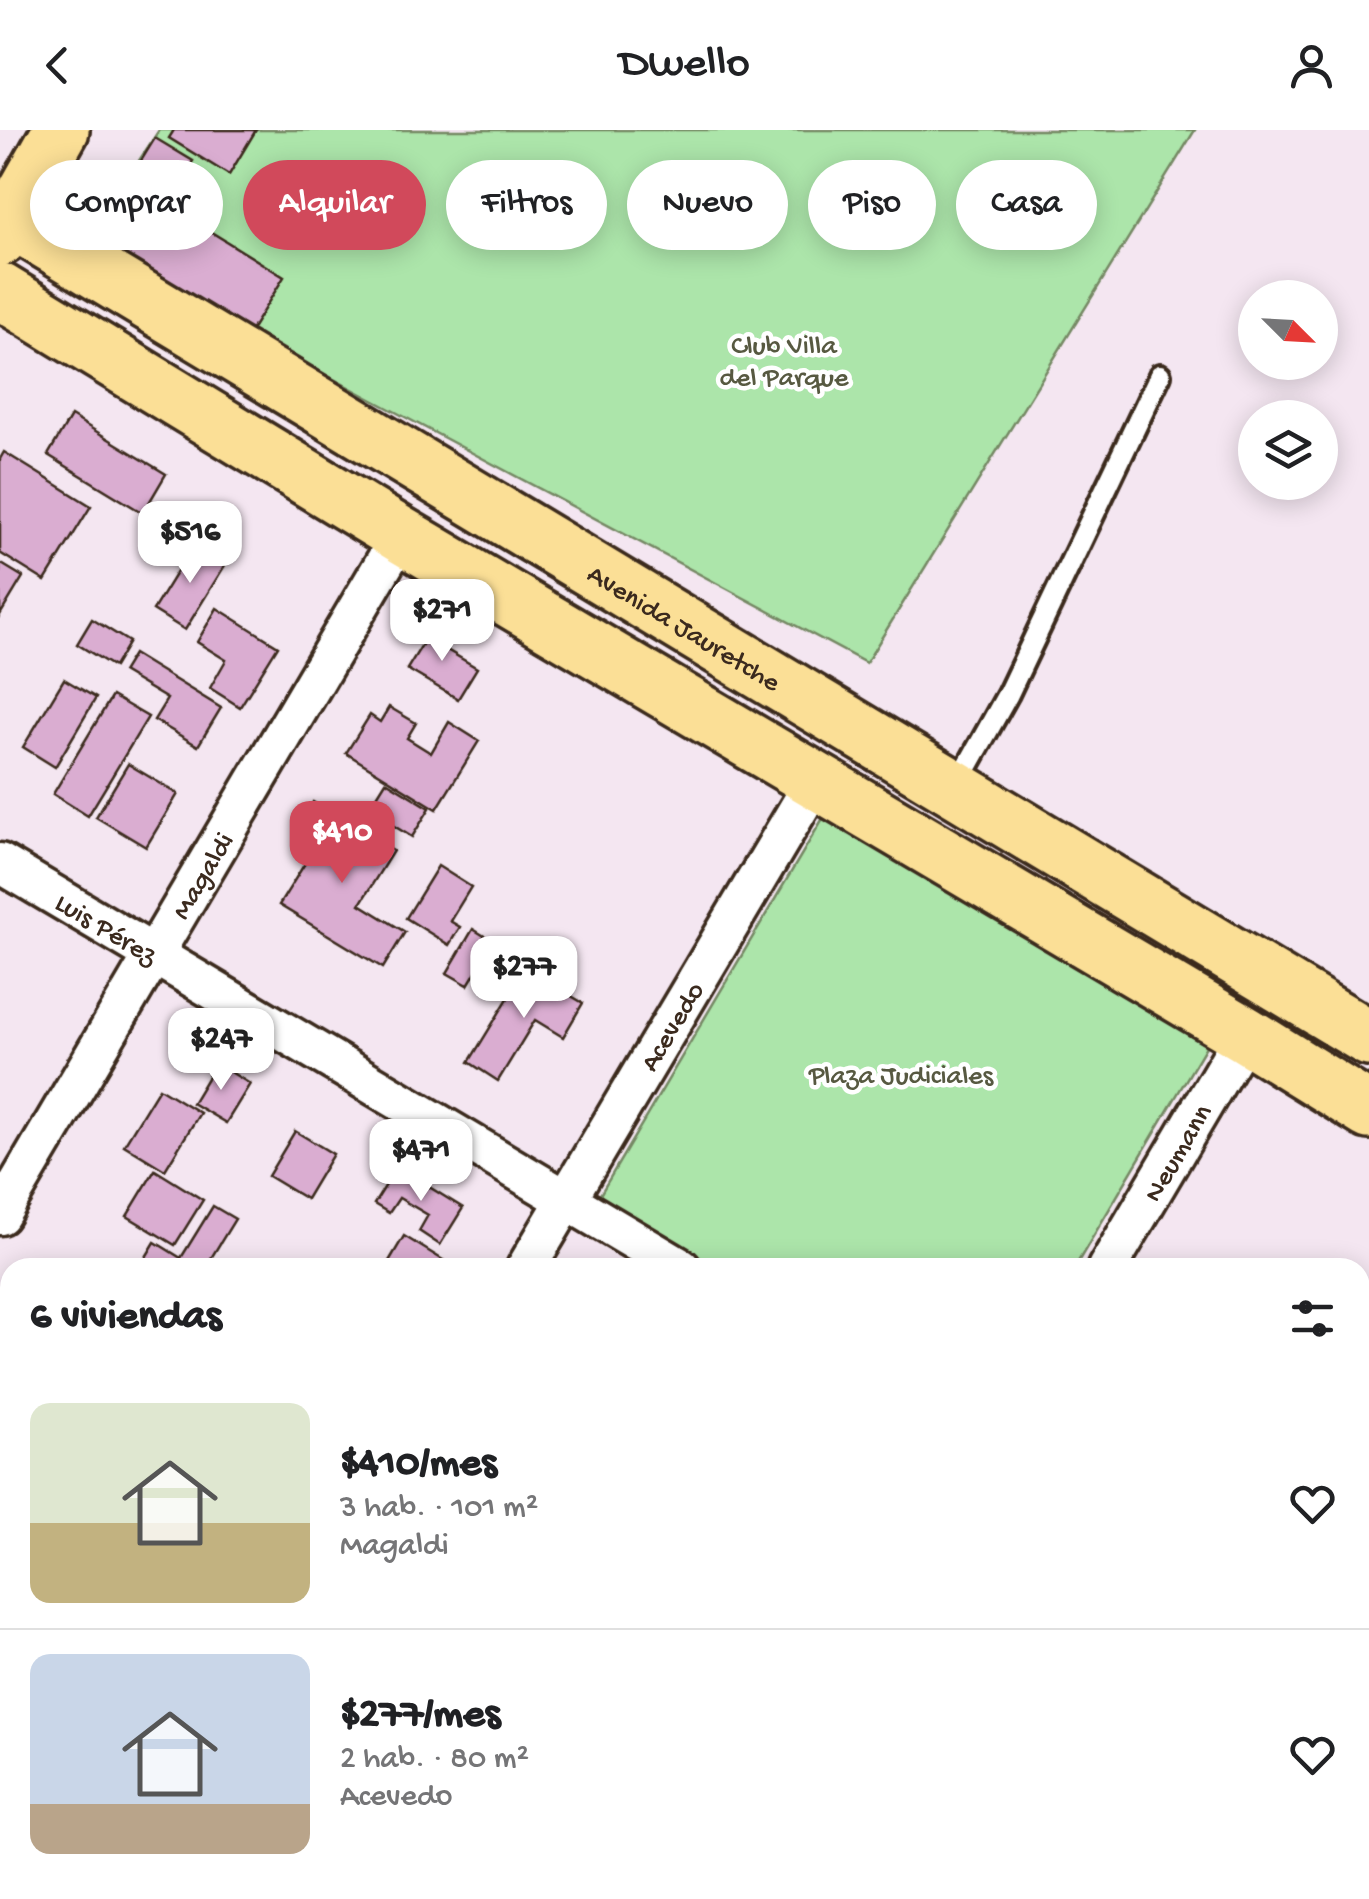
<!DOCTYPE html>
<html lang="es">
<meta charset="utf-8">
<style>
body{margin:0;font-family:"Gochi Hand",sans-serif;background:#f6f6f6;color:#202124;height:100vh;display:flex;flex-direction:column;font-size:38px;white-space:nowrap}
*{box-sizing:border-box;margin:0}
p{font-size:32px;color:#757577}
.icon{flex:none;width:55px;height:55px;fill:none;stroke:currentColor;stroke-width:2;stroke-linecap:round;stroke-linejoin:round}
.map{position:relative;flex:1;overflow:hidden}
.drawer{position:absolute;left:0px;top:1128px;width:1370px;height:642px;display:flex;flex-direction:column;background:#fff;border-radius:30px 30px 0 0;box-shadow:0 5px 25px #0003}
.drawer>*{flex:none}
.banner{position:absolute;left:30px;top:30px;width:1310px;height:90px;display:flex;gap:20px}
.needle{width:65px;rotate:114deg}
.tools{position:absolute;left:1238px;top:150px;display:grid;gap:20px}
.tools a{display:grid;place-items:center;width:100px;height:100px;border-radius:50%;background:#fff;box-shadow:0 5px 25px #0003;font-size:50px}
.price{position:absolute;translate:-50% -85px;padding:0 22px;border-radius:20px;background:#fff;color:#222;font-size:32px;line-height:65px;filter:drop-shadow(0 2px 5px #0008)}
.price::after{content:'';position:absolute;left:50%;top:60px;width:30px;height:22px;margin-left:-15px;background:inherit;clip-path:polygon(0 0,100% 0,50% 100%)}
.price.selected{background:#d1495b;color:#fff}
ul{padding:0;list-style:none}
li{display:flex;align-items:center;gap:30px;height:250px;padding:0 30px}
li+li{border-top:2px solid #e0e0e0}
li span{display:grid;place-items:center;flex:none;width:280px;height:200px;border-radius:20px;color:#555}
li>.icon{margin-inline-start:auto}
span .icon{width:120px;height:120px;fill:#fffc;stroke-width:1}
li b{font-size:42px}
h2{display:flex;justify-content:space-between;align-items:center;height:120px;padding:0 30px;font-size:42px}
.chip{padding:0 35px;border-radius:45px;background:#fff;box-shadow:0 5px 25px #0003;font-size:35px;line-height:90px}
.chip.selected{background:#d1495b;color:#fff}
header{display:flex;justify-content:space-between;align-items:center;height:130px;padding:0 30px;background:#fff;font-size:45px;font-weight:600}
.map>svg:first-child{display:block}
</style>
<header><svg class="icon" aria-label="back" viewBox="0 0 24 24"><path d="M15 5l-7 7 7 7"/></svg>Dwello<svg class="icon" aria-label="person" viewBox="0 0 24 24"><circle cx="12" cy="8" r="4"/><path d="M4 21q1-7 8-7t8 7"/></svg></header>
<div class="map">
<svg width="1369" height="1769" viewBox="0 0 1369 1769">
<rect width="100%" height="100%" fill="#f4e6f1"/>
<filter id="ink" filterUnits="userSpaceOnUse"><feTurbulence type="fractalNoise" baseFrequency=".01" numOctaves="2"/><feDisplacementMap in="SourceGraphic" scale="20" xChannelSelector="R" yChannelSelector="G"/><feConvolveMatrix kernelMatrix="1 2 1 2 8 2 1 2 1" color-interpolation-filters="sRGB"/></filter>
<g filter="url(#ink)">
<g fill="#ace5aa" stroke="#748864" stroke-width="2.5">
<polygon points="159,0 1195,0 866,533 302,232 91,104"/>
<polygon points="832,673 1215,901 1075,1137 716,1137 598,1068"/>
</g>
<g fill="#daadd1" stroke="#3b2a1e" stroke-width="2.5">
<polygon points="174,0 256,0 229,45 169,8"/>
<polygon points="155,8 193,31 169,70 131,47"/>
<polygon points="135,55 284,147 250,202 101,110"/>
<polygon points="71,286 166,344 143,383 48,325"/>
<polygon points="4,322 91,376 45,451 0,423 0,329"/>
<polygon points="195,412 227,432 185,500 153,480"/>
<polygon points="0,433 23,447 0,485"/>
<polygon points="217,478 278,516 240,577 210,558 226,530 197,512"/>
<polygon points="92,489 129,512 114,537 77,514"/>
<polygon points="436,492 452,501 442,517 477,538 458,569 407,539"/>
<polygon points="133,524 221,578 198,616 154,590 167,569 122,542"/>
<polygon points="64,549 96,568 55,637 23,617"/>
<polygon points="112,566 148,587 88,686 53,664"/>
<polygon points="389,577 416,593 407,608 431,623 449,592 479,611 437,679 346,623 370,585 380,592"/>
<polygon points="128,634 178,664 146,717 96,687"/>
<polygon points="386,651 430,678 412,707 368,680"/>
<polygon points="313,672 393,721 360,774 405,802 383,838 279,775 317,714 296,701"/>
<polygon points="438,736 471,757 450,791 460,797 449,815 406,788"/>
<polygon points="473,799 494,812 468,855 447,843"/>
<polygon points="526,839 583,873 563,907 535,890 498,951 469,932"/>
<polygon points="216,933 250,954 226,993 192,973"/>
<polygon points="159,958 200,983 165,1040 124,1015"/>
<polygon points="295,1001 333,1024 306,1069 268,1046"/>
<polygon points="397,1037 463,1078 440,1115 419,1101 428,1085 399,1068 389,1083 374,1074"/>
<polygon points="155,1040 203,1070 175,1115 127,1086"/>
<polygon points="213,1076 235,1089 205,1138 140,1137 155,1112 181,1128"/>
<polygon points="404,1106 456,1138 385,1138"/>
<polygon points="10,1582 10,1655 0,1672 0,1598"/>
<polygon points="38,1760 126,1760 121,1769 49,1769"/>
<polygon points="261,1760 312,1760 307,1769 256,1769"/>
<polygon points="417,1760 483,1760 478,1769 411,1769"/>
<polygon points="601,1760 678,1760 673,1767 676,1769 607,1769 599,1764"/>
<polygon points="927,1760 1016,1760 1011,1769 922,1769"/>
</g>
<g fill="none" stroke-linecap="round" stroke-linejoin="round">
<g stroke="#3b2a1e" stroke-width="28">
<polyline id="lane" points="956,657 1008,564 1160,245"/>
</g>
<g stroke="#3b2a1e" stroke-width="45">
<g id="street">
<path id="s1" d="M0,733L681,1138"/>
<path id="s2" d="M0,1085L401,405"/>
<path id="s3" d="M526,1138L815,651"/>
<path id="s4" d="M1107,1138L1245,904"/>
<polyline points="0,1301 10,1307"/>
<polyline points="0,1450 10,1433"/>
<polyline points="1360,1541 1369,1546"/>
<polyline points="766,1760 781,1769"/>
<polyline points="151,1769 156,1760"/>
<polyline points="540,1769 545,1760"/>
</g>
</g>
<g stroke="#3b2a1e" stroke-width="62">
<g id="primary">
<path id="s5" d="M0,83L1369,908"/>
<polyline points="0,108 61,0"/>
<polyline points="0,161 401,405 1245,904 1369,981"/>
<polyline points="1360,1663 1369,1648"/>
<polyline points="1297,1769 1302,1760"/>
</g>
</g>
<use href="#lane" stroke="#fff" stroke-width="20"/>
<use href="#street" stroke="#fff" stroke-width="38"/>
<use href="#primary" stroke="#fbdf96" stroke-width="55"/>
</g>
</g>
<g text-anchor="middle" stroke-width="9" stroke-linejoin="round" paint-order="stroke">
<g font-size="28" fill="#575941" stroke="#fff">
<text x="784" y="223">Club Villa<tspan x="784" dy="32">del Parque</tspan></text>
<text x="901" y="953">Plaza Judiciales</text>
</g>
<g font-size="28" fill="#3b2a1e" stroke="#fff">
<text dy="10" stroke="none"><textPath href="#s5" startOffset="800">Avenida Jauretche</textPath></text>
<text dy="10" stroke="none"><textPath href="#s2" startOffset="395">Magaldi</textPath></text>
<text dy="10" stroke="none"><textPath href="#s1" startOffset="125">Luis Pérez</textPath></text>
<text dy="10" stroke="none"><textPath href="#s3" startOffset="282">Acevedo</textPath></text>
<text dy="10" stroke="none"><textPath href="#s4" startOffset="135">Neumann</textPath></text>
</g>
</g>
</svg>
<div class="tools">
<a><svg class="needle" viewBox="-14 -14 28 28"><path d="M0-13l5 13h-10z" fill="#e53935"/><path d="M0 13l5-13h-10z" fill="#757577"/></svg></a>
<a><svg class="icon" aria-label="layers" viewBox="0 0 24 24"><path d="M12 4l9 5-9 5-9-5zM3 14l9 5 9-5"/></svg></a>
</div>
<b class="price" style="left:190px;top:456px">$516</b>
<b class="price" style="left:442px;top:534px">$271</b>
<b class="price selected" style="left:342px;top:756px">$410</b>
<b class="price" style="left:524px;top:891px">$277</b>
<b class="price" style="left:221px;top:963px">$247</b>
<b class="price" style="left:421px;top:1074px">$471</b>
<div class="banner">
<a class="chip">Comprar</a>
<a class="chip selected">Alquilar</a>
<a class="chip">Filtros</a>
<a class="chip">Nuevo</a>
<a class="chip">Piso</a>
<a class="chip">Casa</a>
</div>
<section class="drawer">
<h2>6 viviendas<svg class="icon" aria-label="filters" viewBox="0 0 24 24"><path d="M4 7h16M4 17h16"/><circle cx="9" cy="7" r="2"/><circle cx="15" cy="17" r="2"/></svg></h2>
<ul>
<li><span style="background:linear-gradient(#dfe7d0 60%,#c2b280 0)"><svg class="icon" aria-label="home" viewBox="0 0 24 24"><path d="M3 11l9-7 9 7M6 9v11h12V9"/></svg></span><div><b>$410/mes</b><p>3 hab. · 101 m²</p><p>Magaldi</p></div><svg class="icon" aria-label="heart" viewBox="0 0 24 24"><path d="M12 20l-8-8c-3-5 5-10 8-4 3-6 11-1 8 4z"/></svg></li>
<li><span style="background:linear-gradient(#c9d6e8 75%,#b9a48a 0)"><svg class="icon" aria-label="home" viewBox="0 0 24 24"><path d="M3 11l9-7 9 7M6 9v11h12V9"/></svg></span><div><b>$277/mes</b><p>2 hab. · 80 m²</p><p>Acevedo</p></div><svg class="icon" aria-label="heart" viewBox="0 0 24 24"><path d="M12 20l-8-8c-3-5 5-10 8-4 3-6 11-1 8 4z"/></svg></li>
</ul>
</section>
</div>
